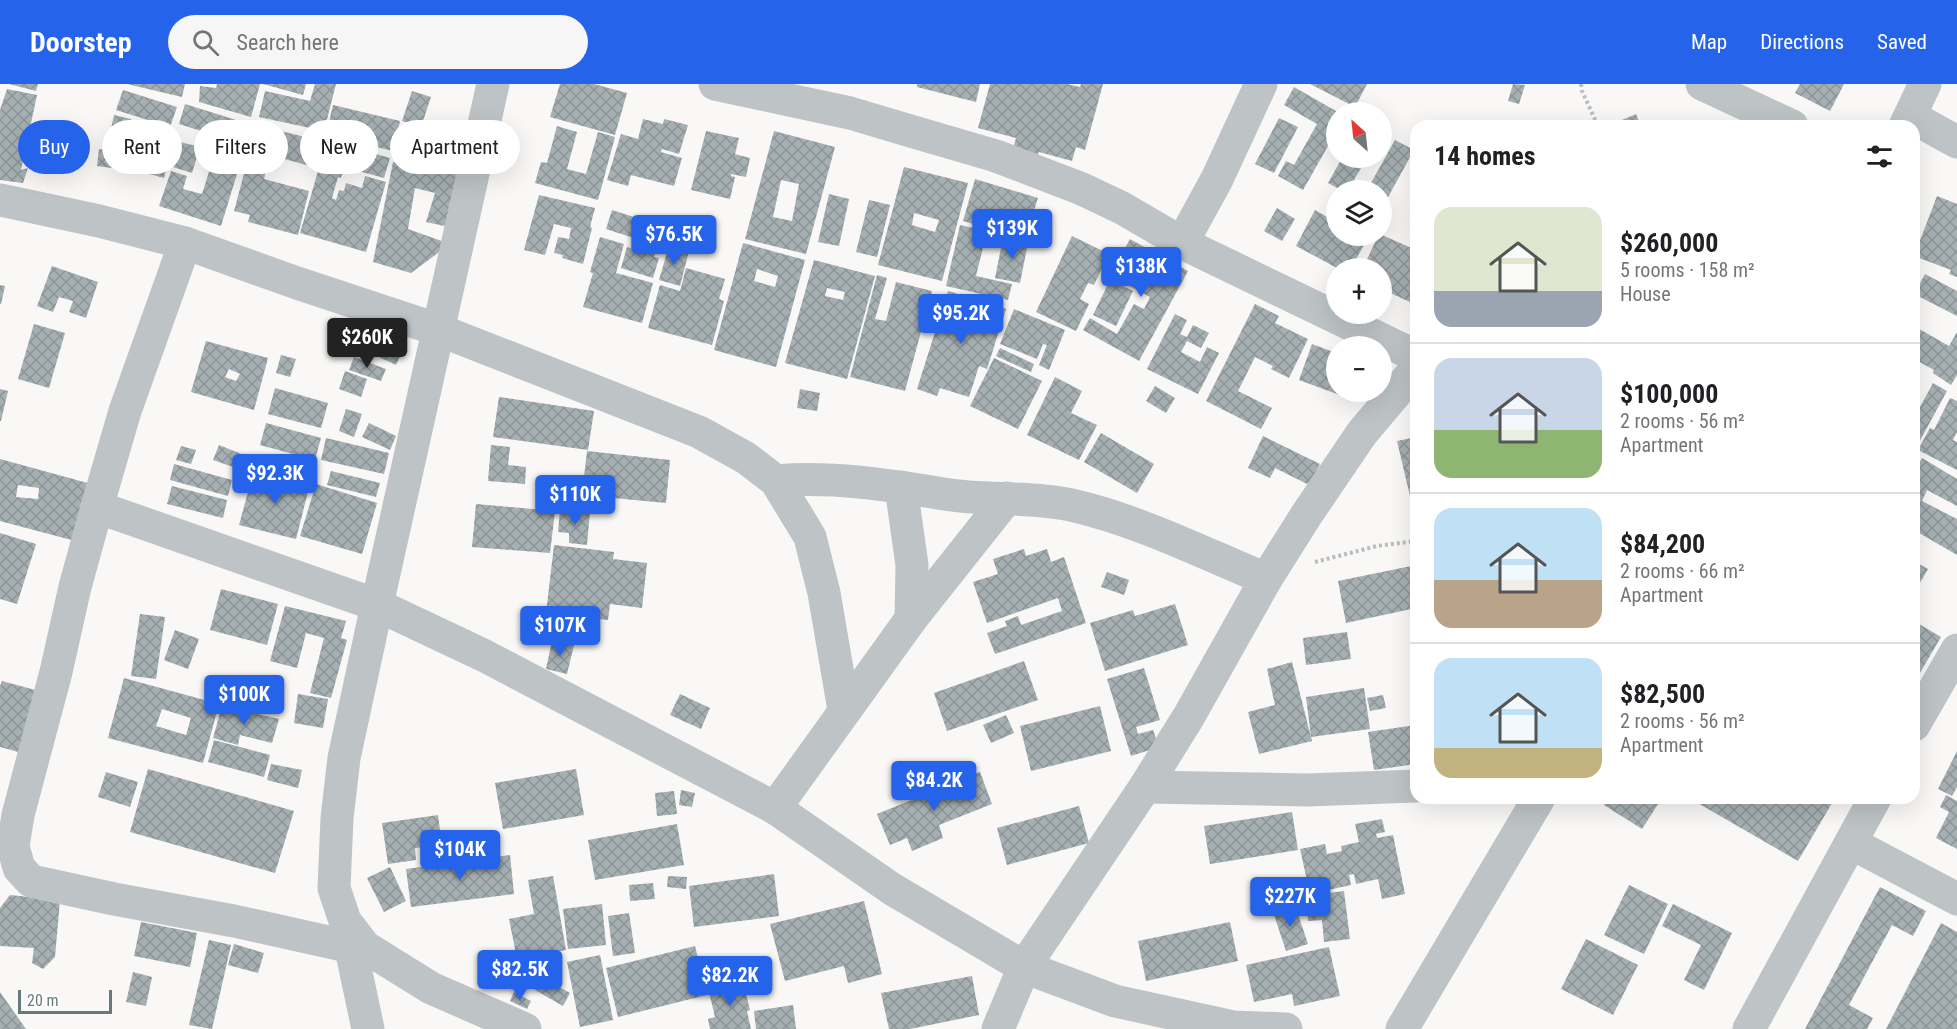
<!DOCTYPE html>
<meta charset="utf-8">
<style>
body{margin:0;font-family:"Roboto Condensed",sans-serif;background:#f6f6f6;color:#202124;height:100vh;display:flex;flex-direction:column;font-size:22px;white-space:nowrap}
*{box-sizing:border-box;margin:0}
p{font-size:20px;color:#757577}
.icon{flex:none;width:33px;height:33px;fill:none;stroke:currentColor;stroke-width:2;stroke-linecap:round;stroke-linejoin:round}
.map{position:relative;flex:1;overflow:hidden}
.drawer{position:absolute;left:1410px;top:36px;width:510px;height:684px;display:flex;flex-direction:column;background:#fff;border-radius:18px;box-shadow:0 6px 24px #0002}
.drawer>*{flex:none}
.top-card{position:absolute;left:18px;top:36px;width:570px;height:54px;display:flex;gap:12px}
.needle{width:39px;rotate:333deg}
.fabs{position:absolute;left:1326px;top:18px;display:grid;gap:12px}
.fabs a{display:grid;place-items:center;width:66px;height:66px;border-radius:50%;background:#fff;box-shadow:0 6px 24px #0002;font-size:30px}
.scale{position:absolute;left:18px;bottom:15px;width:94px;box-sizing:border-box;padding-left:6px;border:3px solid #667a7e;border-top:0;font-size:16px;line-height:21px;white-space:nowrap;color:#667a7e;-webkit-text-stroke:4px #fff;paint-order:stroke}
.price{position:absolute;translate:-50% -51px;padding:0 14px;border-radius:6px;background:#2563eb;color:#fff;font-size:20px;line-height:39px;filter:drop-shadow(0 2px 3px #0008)}
.price::after{content:'';position:absolute;left:50%;top:36px;width:18px;height:14px;margin-left:-9px;background:inherit;clip-path:polygon(0 0,100% 0,50% 100%)}
.price.selected{background:#222;color:#fff}
ul{padding:0;list-style:none}
li{display:flex;align-items:center;gap:18px;height:150px;padding:0 24px}
li+li{border-top:2px solid #e0e0e0}
li span{display:grid;place-items:center;flex:none;width:168px;height:120px;border-radius:18px;color:#555}
li>.icon{margin-inline-start:auto}
span .icon{width:72px;height:72px;fill:#fffc;stroke-width:1}
li b{font-size:26px}
h2{display:flex;justify-content:space-between;align-items:center;height:72px;padding:0 24px;font-size:26px}
.chip{padding:0 21px;border-radius:27px;background:#fff;box-shadow:0 6px 24px #0002;font-size:21px;line-height:54px}
.chip.selected{background:#2563eb;color:#fff}
header{display:flex;align-items:center;gap:36px;box-sizing:border-box;height:84px;padding:0 30px;background:#2563eb;color:#fff}
header strong{font-size:28px}
nav{display:flex;gap:33px;margin-inline-start:auto;font-size:21px}
.search{width:420px;height:54px;background:#f6f6f6;display:flex;align-items:center;gap:15px;box-sizing:border-box;padding:0 21px;border-radius:33px;color:#757577;font-size:22px}
.map>svg:first-child{display:block}
</style>
<header>
<strong>Doorstep</strong>
<div class="search"><svg class="icon" aria-label="search" viewBox="0 0 24 24"><circle cx="10" cy="10" r="6"/><path d="M15 15l6 6"/></svg>Search here</div>
<nav><a>Map</a><a>Directions</a><a>Saved</a></nav>
</header>
<div class="map">
<svg width="1957" height="945" viewBox="0 0 1957 945">
<defs>
<pattern id="building-cross-hatch" width="8" height="8" patternUnits="userSpaceOnUse" patternTransform="scale(1.5)"><rect width="8" height="8" fill="#a6b0b3"/><path d="M0 0l8 8M0 8l8-8" fill="none" stroke="#8b9497"/></pattern>
</defs>
<rect width="100%" height="100%" fill="#f9f8f7"/>
<g fill="url(#building-cross-hatch)" fill-rule="evenodd">
<polygon points="9,0 38,0 36,7"/>
<polygon points="127,0 185,0 182,13"/>
<polygon points="217,0 260,0 251,33 199,18 200,2 216,4"/>
<polygon points="263,0 306,0 303,11"/>
<polygon points="315,0 336,0 324,47 259,33 265,7 310,17"/>
<polygon points="560,0 594,0 627,9 615,51 550,33"/>
<polygon points="917,0 980,0 976,18 917,3"/>
<polygon points="990,0 1067,0 1080,3 1081,0 1103,0 1085,66 1076,63 1072,77 1039,68 1037,74 1012,68 1016,54 978,44"/>
<polygon points="1310,0 1367,0 1355,23"/>
<polygon points="1513,0 1525,1 1519,20 1508,17"/>
<polygon points="1800,0 1844,0 1830,27 1795,9"/>
<polygon points="1294,3 1336,27 1336,48 1303,106 1278,92 1286,77 1294,81 1317,40 1284,21"/>
<polygon points="7,5 37,11 21,86 28,84 23,99 0,96 0,26"/>
<polygon points="123,6 177,23 170,43 116,26"/>
<polygon points="412,7 431,13 421,43 402,37"/>
<polygon points="185,20 252,41 221,142 159,122 171,87 187,92 183,105 202,110 220,53 179,40"/>
<polygon points="333,21 400,37 393,67 326,51"/>
<polygon points="1636,30 1641,42 1619,42 1617,38"/>
<polygon points="114,31 131,35 124,66 107,63"/>
<polygon points="1279,34 1298,43 1274,89 1255,80"/>
<polygon points="643,35 663,40 664,35 688,41 679,70 662,65 661,68 682,74 674,102 631,91 628,102 607,96 621,50 638,55"/>
<polygon points="257,41 317,56 310,82 270,71 264,95 309,107 298,151 248,138 250,131 234,127"/>
<polygon points="557,42 577,48 567,85 586,90 598,48 615,53 598,116 535,99 541,78 547,79"/>
<polygon points="155,43 177,48 164,94 142,88"/>
<polygon points="706,47 739,54 735,70 750,74 746,93 731,90 731,92 735,93 730,115 691,106"/>
<path d="M774,47L835,63L806,170L745,155ZM781,96L799,100L792,137L773,133Z"/>
<polygon points="327,56 390,74 384,94 344,83 341,94 338,93 332,114 336,116 339,106 344,107 346,99 362,104 365,92 386,98 366,168 300,149"/>
<polygon points="1395,56 1414,66 1382,124 1382,106 1367,106"/>
<polygon points="180,58 200,63 192,89 173,83"/>
<polygon points="99,65 122,68 119,85 97,82"/>
<polygon points="1342,74 1367,74 1348,106 1341,106 1328,99"/>
<polygon points="393,78 463,86 449,143 426,138 435,109 415,104 408,145 450,160 411,189 373,178"/>
<path d="M904,83L968,99L942,197L878,181ZM914,129L939,136L935,148L912,141Z"/>
<polygon points="975,95 1038,114 1025,155 963,137"/>
<polygon points="829,110 849,115 839,162 818,158"/>
<polygon points="539,111 595,124 590,143 592,144 583,180 562,174 563,171 554,169 558,153 569,155 571,144 554,140 545,171 524,166"/>
<polygon points="1937,112 1957,120 1957,193 1949,190 1951,186 1914,172"/>
<polygon points="869,116 890,121 877,173 856,168"/>
<polygon points="1277,124 1295,135 1282,157 1264,147"/>
<polygon points="612,126 665,143 654,173 659,174 653,194 621,184 627,163 636,166 640,156 606,145"/>
<polygon points="1315,126 1336,138 1336,152 1363,152 1368,154 1351,184 1337,184 1296,162"/>
<polygon points="960,141 987,147 976,192 1012,200 1008,216 946,202"/>
<polygon points="676,144 698,150 695,163 673,158"/>
<polygon points="1382,151 1416,166 1416,211 1412,219 1382,205 1382,184 1363,184 1378,152"/>
<polygon points="1072,152 1109,170 1094,201 1088,199 1080,215 1089,220 1076,247 1036,228"/>
<polygon points="600,153 624,160 616,189 653,199 642,239 583,223 593,189 590,188"/>
<polygon points="1003,154 1028,159 1020,199 995,194"/>
<polygon points="1130,155 1188,187 1139,277 1083,246 1090,234 1117,250 1134,220 1144,225 1150,213 1110,191"/>
<path d="M743,159L805,176L776,283L714,266ZM757,185L778,192L775,203L754,197Z"/>
<polygon points="669,162 689,167 680,202 659,196"/>
<path d="M814,176L875,192L847,295L785,279ZM827,204L845,208L843,216L825,212Z"/>
<polygon points="52,182 98,198 86,234 69,228 73,217 59,213 53,228 37,222"/>
<polygon points="686,184 725,195 719,215 724,217 712,261 648,244 660,201 680,207"/>
<polygon points="1925,190 1957,207 1957,232 1914,210"/>
<polygon points="877,191 887,194 875,235 886,237 896,198 932,207 905,307 850,293"/>
<polygon points="1110,196 1133,207 1116,242 1093,231"/>
<polygon points="0,201 5,202 1,220 0,220"/>
<polygon points="948,207 1006,225 987,285 979,282 969,313 940,304 937,312 917,305"/>
<polygon points="1255,220 1279,232 1275,239 1308,255 1289,294 1271,285 1273,282 1255,273 1238,307 1272,324 1261,345 1206,317"/>
<polygon points="1014,225 1065,246 1049,286 1039,281 1047,261 1043,260 1037,275 1000,260"/>
<polygon points="1175,230 1187,236 1180,250 1187,253 1193,241 1209,249 1201,264 1187,257 1181,268 1200,278 1207,263 1219,269 1198,310 1147,285"/>
<polygon points="34,240 65,249 49,304 18,295"/>
<polygon points="368,242 406,260 396,281 358,263"/>
<polygon points="1914,242 1949,262 1957,248 1957,291 1951,301 1933,289 1934,286 1914,275"/>
<path d="M206,257L268,274L254,326L191,308ZM229,285L240,290L236,297L225,293Z"/>
<polygon points="1312,260 1336,269 1336,308 1359,308 1356,317 1299,296"/>
<polygon points="1000,264 1034,280 1031,288 996,272"/>
<polygon points="281,271 296,275 290,293 276,289"/>
<polygon points="354,273 386,285 381,297 349,286"/>
<polygon points="994,274 1042,297 1018,345 970,322"/>
<polygon points="345,287 367,295 361,313 339,305"/>
<polygon points="1055,293 1082,307 1071,329 1097,341 1079,376 1027,351"/>
<polygon points="1933,299 1947,307 1917,362 1914,360 1914,334"/>
<polygon points="1155,302 1175,314 1166,329 1146,317"/>
<polygon points="275,304 328,319 321,344 268,330"/>
<polygon points="0,305 8,307 1,337 0,337"/>
<polygon points="800,305 820,309 817,327 797,324"/>
<polygon points="499,313 594,327 588,366 493,353"/>
<polygon points="1950,314 1957,317 1957,348 1953,356 1957,358 1957,386 1918,366 1930,344 1934,346"/>
<polygon points="346,325 362,330 354,353 339,347"/>
<polygon points="266,339 321,354 315,376 260,361"/>
<polygon points="369,339 396,352 390,366 362,353"/>
<polygon points="1101,349 1154,380 1137,409 1084,378"/>
<polygon points="1263,352 1320,380 1309,401 1275,384 1270,394 1248,384"/>
<polygon points="1416,353 1416,411 1410,412 1397,357"/>
<polygon points="326,354 389,369 384,390 321,376"/>
<polygon points="219,361 244,371 239,385 213,376"/>
<polygon points="491,361 510,363 508,381 526,383 525,400 488,397"/>
<polygon points="181,362 196,366 191,380 176,376"/>
<polygon points="587,367 670,376 666,419 582,411"/>
<polygon points="1922,374 1957,395 1957,422 1927,406 1922,417 1957,435 1957,471 1914,446 1914,388"/>
<path d="M0,375L95,401L79,458L0,437ZM18,401L39,404L38,415L16,413Z"/>
<polygon points="174,380 232,396 228,412 170,396"/>
<polygon points="254,386 310,400 296,455 239,441"/>
<polygon points="331,387 380,399 376,413 327,401"/>
<polygon points="316,400 377,419 362,470 300,452"/>
<polygon points="172,402 227,416 223,434 167,420"/>
<polygon points="476,420 555,427 550,469 472,463"/>
<polygon points="560,426 590,428 587,461 569,459 569,449 558,448"/>
<polygon points="0,449 36,460 17,520 0,515"/>
<polygon points="554,461 614,468 613,475 647,479 642,524 610,520 608,536 546,529"/>
<polygon points="1024,465 1026,472 1047,465 1051,478 1064,473 1086,539 995,570 987,549 1007,542 1005,537 1018,532 1021,541 1062,527 1058,514 987,539 973,498 998,490 993,475"/>
<polygon points="1914,477 1928,485 1914,509"/>
<polygon points="1416,481 1416,524 1346,539 1338,497"/>
<polygon points="1107,488 1129,496 1124,511 1101,503"/>
<polygon points="221,505 278,520 267,561 210,546"/>
<polygon points="1175,520 1188,561 1105,587 1090,539 1133,526 1135,532"/>
<polygon points="285,522 346,537 341,554 347,556 331,614 310,609 324,554 306,549 297,584 270,577"/>
<polygon points="140,530 165,533 156,595 131,592"/>
<polygon points="1914,537 1941,553 1914,599"/>
<polygon points="175,546 199,555 188,585 164,576"/>
<polygon points="1347,548 1351,575 1306,581 1303,554"/>
<polygon points="552,557 574,561 567,590 546,585"/>
<polygon points="1024,577 1038,616 947,647 934,609"/>
<polygon points="1292,578 1312,657 1259,670 1248,628 1275,621 1267,585"/>
<polygon points="1144,584 1160,636 1136,643 1138,650 1153,646 1159,663 1131,672 1107,595"/>
<path d="M124,594L219,620L203,679L108,654ZM162,625L191,634L186,651L156,642Z"/>
<polygon points="2,597 39,607 22,669 0,663 0,602"/>
<polygon points="1364,604 1370,645 1311,653 1306,613"/>
<polygon points="298,610 328,615 323,644 294,639"/>
<polygon points="680,610 710,624 701,645 670,631"/>
<polygon points="1383,611 1386,624 1370,627 1367,614"/>
<polygon points="222,622 279,635 272,659 240,651 238,661 213,654"/>
<polygon points="1100,622 1111,667 1031,687 1020,642"/>
<polygon points="1006,631 1014,649 991,659 983,641"/>
<polygon points="1416,641 1416,680 1374,686 1368,648"/>
<polygon points="214,656 270,671 264,693 208,678"/>
<polygon points="1957,667 1957,703 1952,712 1938,705"/>
<polygon points="271,680 302,686 298,704 267,696"/>
<polygon points="148,685 294,727 275,789 130,748"/>
<polygon points="576,685 584,731 503,745 495,699"/>
<polygon points="106,688 138,698 130,723 98,713"/>
<polygon points="980,688 992,720 939,741 943,754 912,767 907,754 890,761 877,730"/>
<polygon points="681,706 695,709 692,723 679,721"/>
<polygon points="674,707 677,730 657,732 655,709"/>
<polygon points="1946,711 1957,717 1957,765 1936,754 1949,728 1940,723"/>
<polygon points="1608,714 1662,714 1642,745 1604,721"/>
<polygon points="1689,714 1835,714 1798,777"/>
<polygon points="1079,722 1089,759 1007,781 997,744"/>
<polygon points="1292,728 1298,766 1210,780 1204,742"/>
<polygon points="438,731 442,761 415,764 416,776 388,780 382,739"/>
<polygon points="1382,735 1385,748 1376,750 1377,754 1393,751 1405,810 1382,815 1378,795 1356,800 1354,790 1349,791 1351,801 1310,810 1300,765 1325,760 1327,770 1342,767 1341,762 1359,758 1355,740"/>
<polygon points="677,740 684,781 595,796 588,756"/>
<polygon points="510,771 514,810 411,823 406,785"/>
<polygon points="390,783 406,817 384,828 367,794"/>
<polygon points="774,790 779,832 694,843 689,802"/>
<polygon points="553,792 566,866 517,875 509,835 534,830 528,796"/>
<polygon points="668,792 687,793 686,805 667,803"/>
<polygon points="653,799 655,815 630,817 629,801"/>
<polygon points="1629,801 1668,820 1644,870 1604,851"/>
<polygon points="1880,803 1926,827 1913,852 1892,841 1849,921 1873,934 1867,945 1805,945"/>
<polygon points="1344,807 1350,855 1324,858 1322,836 1308,837 1306,812"/>
<polygon points="10,811 60,816 55,873 43,885 32,879 34,864 0,862 0,824"/>
<polygon points="864,817 882,890 848,899 844,882 785,897 770,840"/>
<polygon points="602,820 606,861 568,865 563,825"/>
<polygon points="1673,820 1732,849 1704,906 1684,896 1701,861 1662,842"/>
<polygon points="1295,821 1308,860 1286,867 1273,828"/>
<polygon points="629,829 635,869 613,872 608,832"/>
<polygon points="141,838 197,849 190,883 134,872"/>
<polygon points="1230,838 1238,877 1146,897 1138,857"/>
<polygon points="1941,839 1957,848 1957,945 1886,945"/>
<polygon points="1586,855 1638,881 1613,931 1561,905"/>
<polygon points="209,856 231,861 212,945 189,941"/>
<polygon points="234,860 264,869 258,889 228,881"/>
<polygon points="695,862 707,911 618,933 606,884"/>
<polygon points="1329,863 1340,912 1294,922 1292,910 1254,918 1246,881"/>
<polygon points="600,871 613,936 580,943 567,878"/>
<polygon points="133,888 152,893 146,922 126,918"/>
<polygon points="972,892 979,931 910,945 889,945 881,909"/>
<polygon points="543,894 570,909 563,922 535,906"/>
<polygon points="742,895 750,926 747,927 751,945 710,945 708,935 715,933 708,904"/>
<polygon points="0,908 26,945 0,945"/>
<polygon points="514,908 531,917 527,925 510,917"/>
<polygon points="793,921 796,945 756,945 754,927"/>
</g>
<g fill="none" stroke-linecap="round" stroke-linejoin="round">
<g stroke="#b9bdbe" stroke-width="4" stroke-dasharray="3 3" stroke-linecap="butt">
<polyline points="1581,0 1582,7 1598,42"/>
<polyline points="1315,478 1377,462 1416,457"/>
</g>
<g stroke="#bec4c6" stroke-width="33">
<polyline points="493,0 377,521 344,674 337,734 334,804 345,837 365,863 431,904 525,945"/>
<polyline points="715,0 850,29 907,46 996,72 1082,105 1122,124 1182,159 1416,272"/>
<polyline points="1702,0 1792,42"/>
<polyline points="1910,32 1957,58"/>
<polyline points="0,116 99,137 185,159 297,199 439,246 699,348 746,374 776,397 810,453 824,509 844,626"/>
<polyline points="185,159 125,327 97,423 75,503 56,588 18,731 13,762 19,784 31,797 114,815 234,837 351,863"/>
<polyline points="1182,159 1217,95 1261,0"/>
<path d="M776,397C833,392 888,401 944,410C985,417 1029,412 1071,421C1138,436 1203,469 1266,495"/>
<polyline points="901,403 912,481 911,535"/>
<polyline points="97,423 377,521 485,572 775,724 892,805 1024,883 1115,917 1234,943 1286,945"/>
<polyline points="1914,641 1957,566"/>
<polyline points="1145,703 1307,706 1416,702"/>
<polyline points="775,724 911,535 1007,414"/>
<polyline points="1851,759 1957,815"/>
<polyline points="346,841 368,945"/>
<polyline points="998,945 1024,883 1145,703 1189,632 1266,495 1307,430 1362,349 1416,285"/>
<polyline points="1749,945 1875,714"/>
</g>
<g stroke="#bec4c6" stroke-width="33">
<polyline points="1905,42 1925,0"/>
<polyline points="1402,945 1539,714"/>
</g>
</g>
</svg>
<div class="fabs">
<a><svg class="needle" viewBox="-14 -14 28 28"><path d="M0-13l5 13h-10z" fill="#e53935"/><path d="M0 13l5-13h-10z" fill="#757577"/></svg></a>
<a><svg class="icon" aria-label="layers" viewBox="0 0 24 24"><path d="M12 4l9 5-9 5-9-5zM3 14l9 5 9-5"/></svg></a>
<a>+</a>
<a>−</a>
</div>
<div class="scale">20 m</div>
<b class="price" style="left:1012px;top:176px">$139K</b>
<b class="price" style="left:674px;top:182px">$76.5K</b>
<b class="price" style="left:1141px;top:214px">$138K</b>
<b class="price" style="left:961px;top:261px">$95.2K</b>
<b class="price selected" style="left:367px;top:285px">$260K</b>
<b class="price" style="left:275px;top:421px">$92.3K</b>
<b class="price" style="left:575px;top:442px">$110K</b>
<b class="price" style="left:560px;top:573px">$107K</b>
<b class="price" style="left:244px;top:642px">$100K</b>
<b class="price" style="left:934px;top:728px">$84.2K</b>
<b class="price" style="left:460px;top:797px">$104K</b>
<b class="price" style="left:1290px;top:844px">$227K</b>
<b class="price" style="left:520px;top:917px">$82.5K</b>
<b class="price" style="left:730px;top:923px">$82.2K</b>
<div class="top-card">
<a class="chip selected">Buy</a>
<a class="chip">Rent</a>
<a class="chip">Filters</a>
<a class="chip">New</a>
<a class="chip">Apartment</a>
</div>
<section class="drawer">
<h2>14 homes<svg class="icon" aria-label="filters" viewBox="0 0 24 24"><path d="M4 7h16M4 17h16"/><circle cx="9" cy="7" r="2"/><circle cx="15" cy="17" r="2"/></svg></h2>
<ul>
<li><span style="background:linear-gradient(#dfe7d0 70%,#9aa5b1 0)"><svg class="icon" aria-label="home" viewBox="0 0 24 24"><path d="M3 11l9-7 9 7M6 9v11h12V9"/></svg></span><div><b>$260,000</b><p>5 rooms · 158 m²</p><p>House</p></div></li>
<li><span style="background:linear-gradient(#c9d6e8 60%,#8fb573 0)"><svg class="icon" aria-label="home" viewBox="0 0 24 24"><path d="M3 11l9-7 9 7M6 9v11h12V9"/></svg></span><div><b>$100,000</b><p>2 rooms · 56 m²</p><p>Apartment</p></div></li>
<li><span style="background:linear-gradient(#bfe0f5 60%,#b9a48a 0)"><svg class="icon" aria-label="home" viewBox="0 0 24 24"><path d="M3 11l9-7 9 7M6 9v11h12V9"/></svg></span><div><b>$84,200</b><p>2 rooms · 66 m²</p><p>Apartment</p></div></li>
<li><span style="background:linear-gradient(#bfe0f5 75%,#c2b280 0)"><svg class="icon" aria-label="home" viewBox="0 0 24 24"><path d="M3 11l9-7 9 7M6 9v11h12V9"/></svg></span><div><b>$82,500</b><p>2 rooms · 56 m²</p><p>Apartment</p></div></li>
</ul>
</section>
</div>
